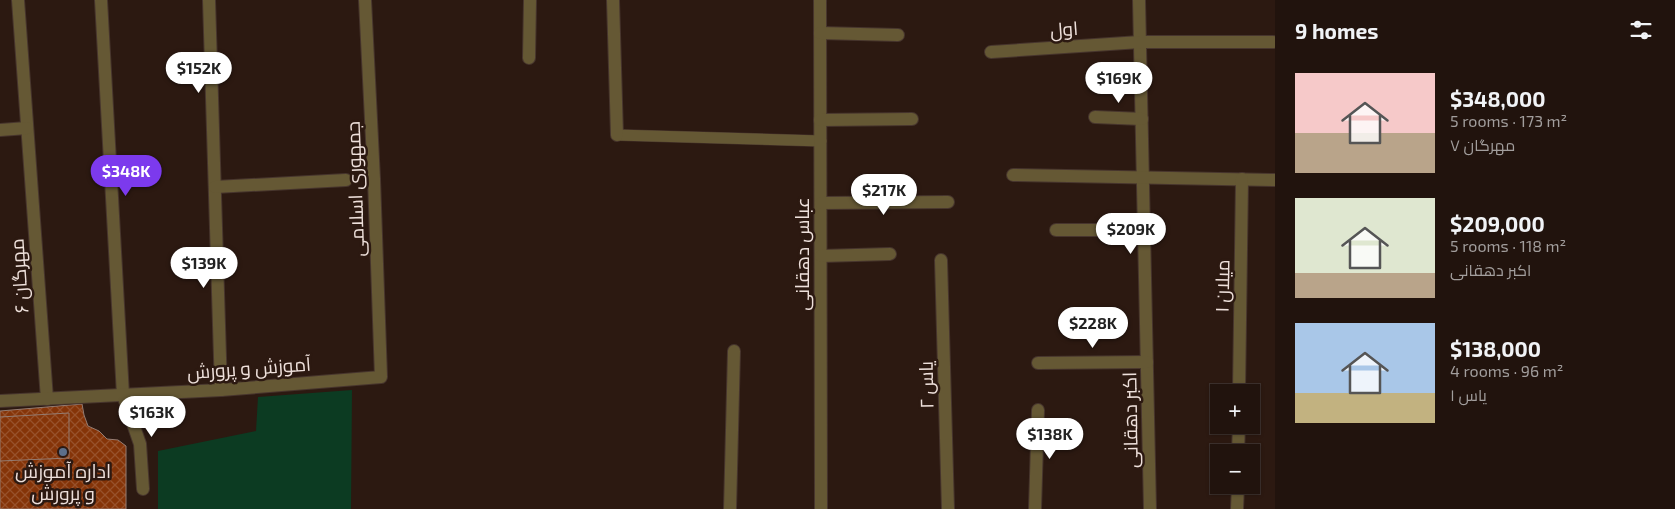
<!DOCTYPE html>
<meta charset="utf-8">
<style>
body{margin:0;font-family:"Exo 2",Cairo,sans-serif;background:#2d201b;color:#f1f3f6;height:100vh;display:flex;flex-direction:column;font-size:19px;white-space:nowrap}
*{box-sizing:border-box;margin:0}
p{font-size:16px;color:#a29e9d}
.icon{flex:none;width:28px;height:28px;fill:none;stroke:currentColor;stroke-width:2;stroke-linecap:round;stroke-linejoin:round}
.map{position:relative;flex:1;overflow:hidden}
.side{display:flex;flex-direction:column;background:#21130d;width:400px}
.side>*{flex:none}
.tools{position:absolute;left:1210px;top:384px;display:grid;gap:10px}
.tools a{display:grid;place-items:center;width:50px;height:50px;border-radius:0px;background:#21130d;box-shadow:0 1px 4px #0004,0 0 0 1px #3e322e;font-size:25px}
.price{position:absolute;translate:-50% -42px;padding:0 11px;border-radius:18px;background:#fff;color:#222;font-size:16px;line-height:32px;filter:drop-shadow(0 1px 2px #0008)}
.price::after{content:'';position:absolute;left:50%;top:30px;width:15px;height:11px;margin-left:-8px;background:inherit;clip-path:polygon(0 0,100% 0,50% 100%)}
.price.active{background:#7c3aed;color:#fff}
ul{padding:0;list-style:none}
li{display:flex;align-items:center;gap:15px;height:125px;padding:0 20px}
li span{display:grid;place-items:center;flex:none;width:140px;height:100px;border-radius:0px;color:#555}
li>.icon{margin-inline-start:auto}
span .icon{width:60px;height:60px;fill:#fffc;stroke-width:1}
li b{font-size:21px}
h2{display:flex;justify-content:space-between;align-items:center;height:60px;padding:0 20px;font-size:21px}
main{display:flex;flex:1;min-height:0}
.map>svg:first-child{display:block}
</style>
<main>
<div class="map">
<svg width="1275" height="509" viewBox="0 0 1275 509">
<defs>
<pattern id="building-cross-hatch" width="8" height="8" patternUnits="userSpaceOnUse" patternTransform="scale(1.25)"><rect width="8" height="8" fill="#853408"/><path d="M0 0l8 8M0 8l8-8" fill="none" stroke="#97512b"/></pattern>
</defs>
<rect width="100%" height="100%" fill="#2c1911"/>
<polygon fill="#0c3b22" points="352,390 351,509 158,509 158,451 256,431 258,397"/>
<g fill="url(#building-cross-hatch)" stroke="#947c72">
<polygon points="82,404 84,415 88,426 99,431 107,439 118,440 126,446 126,509 0,509 0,411"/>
<polygon points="69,413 69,458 0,461 0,417"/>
</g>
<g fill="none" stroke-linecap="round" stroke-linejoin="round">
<g stroke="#47352d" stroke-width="12">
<polyline id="service" points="617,135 821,141"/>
</g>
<g stroke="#47352d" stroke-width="14">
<g id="minor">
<polyline points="18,0 47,399"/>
<polyline points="101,0 123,395 140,444 143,489"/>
<polyline points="209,0 221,390"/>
<polyline points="613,0 617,135"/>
<polyline points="820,0 821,509"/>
<polyline points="1139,0 1150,509"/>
<polyline points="820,33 898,35"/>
<polyline points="991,52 1140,42 1273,42"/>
<polyline points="529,58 530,0"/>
<polyline points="1095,117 1142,119"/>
<polyline points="820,120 912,119"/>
<polyline points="0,130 27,128"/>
<polyline points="1013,175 1275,180"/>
<polyline points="215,187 346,180"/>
<polyline points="821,203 948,202"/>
<polyline points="1056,230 1144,230"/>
<polyline points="821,256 890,254"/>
<polyline points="941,260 948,509"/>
<polyline points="1038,363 1147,362"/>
<polyline points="1239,392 1242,179"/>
<polyline points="0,401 221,390 381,377 374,179 365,0"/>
<polyline points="1238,452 1239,425"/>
<polyline points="730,509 734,351"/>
<polyline points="1035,509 1038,410"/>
<polyline points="1237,509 1238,485"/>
</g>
</g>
<use href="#service" stroke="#655834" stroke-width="11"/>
<use href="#minor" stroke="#655834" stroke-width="12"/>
</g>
<circle fill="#5c6f8a" stroke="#2c1911" stroke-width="2" cx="63" cy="452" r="5"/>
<g text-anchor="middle" stroke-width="5" stroke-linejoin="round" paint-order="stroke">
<g font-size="19" fill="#eee0db" stroke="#2c1911">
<text transform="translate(1064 29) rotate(-4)" y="7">اول</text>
<text transform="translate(355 189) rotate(-92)" y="7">جمهوری اسلامی</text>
<text transform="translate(802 254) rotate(-90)" y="7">عباس دهقانی</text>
<text transform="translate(19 276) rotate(-94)" y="7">مهرگان ۶</text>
<text transform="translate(1222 286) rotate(-89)" y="7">میلان ۱</text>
<text transform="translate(249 368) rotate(-4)" y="7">آموزش و پرورش</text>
<text transform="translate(926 385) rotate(-91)" y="7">یاس ۲</text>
<text transform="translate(1130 420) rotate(-91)" y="7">اکبر دهقانی</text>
</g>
<g font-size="19" fill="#eee0db" stroke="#2c1911">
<text x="63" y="478">اداره آموزش<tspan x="63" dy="22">و پرورش</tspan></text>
</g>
</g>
</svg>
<div class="tools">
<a>+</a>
<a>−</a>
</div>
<b class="price" style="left:199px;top:94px">$152K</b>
<b class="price" style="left:1119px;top:104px">$169K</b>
<b class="price active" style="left:126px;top:197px">$348K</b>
<b class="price" style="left:884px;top:216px">$217K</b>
<b class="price" style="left:1131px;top:255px">$209K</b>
<b class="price" style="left:204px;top:289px">$139K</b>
<b class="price" style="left:1093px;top:349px">$228K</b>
<b class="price" style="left:152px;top:438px">$163K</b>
<b class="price" style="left:1050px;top:460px">$138K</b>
</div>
<section class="side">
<h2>9 homes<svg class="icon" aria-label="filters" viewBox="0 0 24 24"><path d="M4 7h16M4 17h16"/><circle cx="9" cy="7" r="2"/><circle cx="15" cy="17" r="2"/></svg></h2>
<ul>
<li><span style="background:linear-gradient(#f6c9c9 60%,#b9a48a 0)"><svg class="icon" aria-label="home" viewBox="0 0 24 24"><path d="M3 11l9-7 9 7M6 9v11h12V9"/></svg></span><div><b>$348,000</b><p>5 rooms · 173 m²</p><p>مهرگان ۷</p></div></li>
<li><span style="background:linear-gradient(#dfe7d0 75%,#b9a48a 0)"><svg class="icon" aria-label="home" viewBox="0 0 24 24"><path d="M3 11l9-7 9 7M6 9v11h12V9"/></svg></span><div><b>$209,000</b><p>5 rooms · 118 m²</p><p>اکبر دهقانی</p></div></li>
<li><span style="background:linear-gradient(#a9c7e8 70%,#c2b280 0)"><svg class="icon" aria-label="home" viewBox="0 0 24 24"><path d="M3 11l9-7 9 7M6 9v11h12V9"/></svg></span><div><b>$138,000</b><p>4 rooms · 96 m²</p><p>یاس ۱</p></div></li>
</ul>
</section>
</main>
